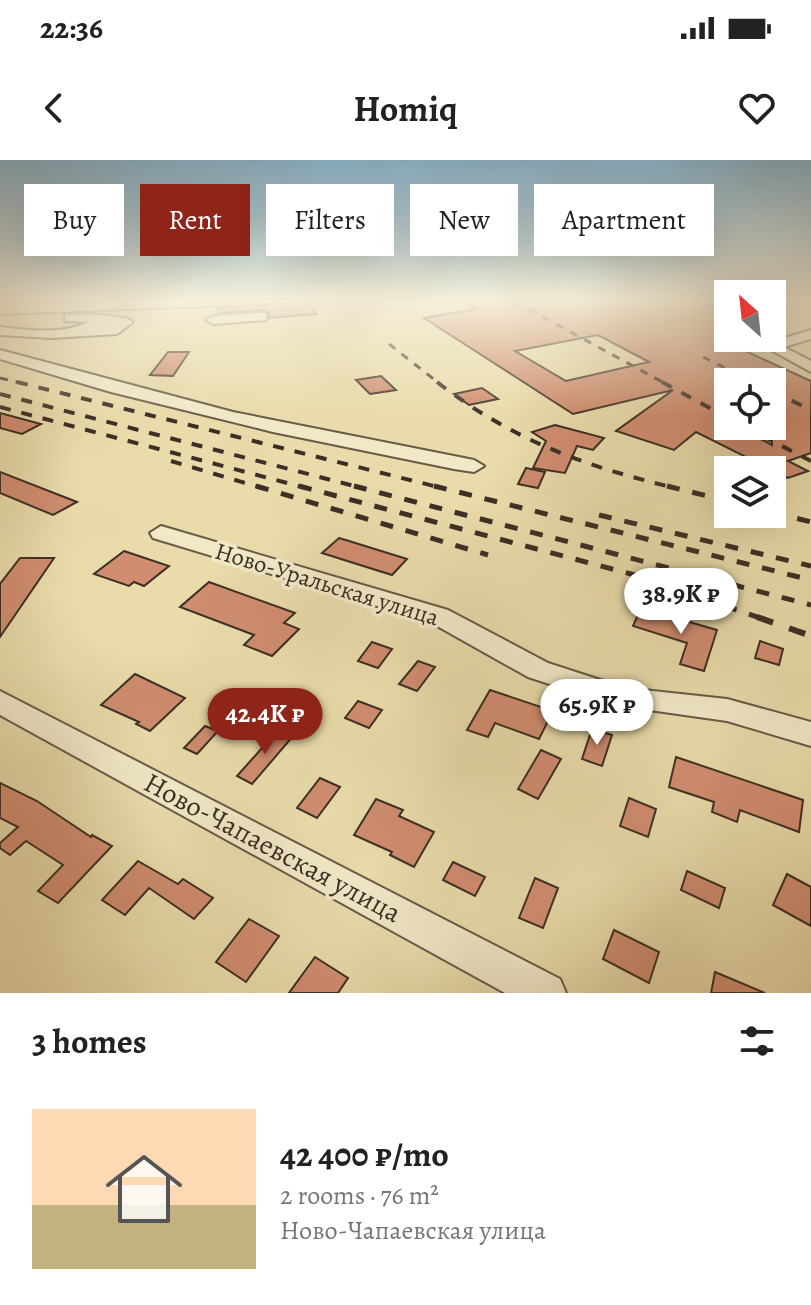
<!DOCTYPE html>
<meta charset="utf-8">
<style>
body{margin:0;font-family:Alegreya,serif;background:#f6f6f6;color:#222;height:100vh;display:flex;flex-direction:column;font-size:30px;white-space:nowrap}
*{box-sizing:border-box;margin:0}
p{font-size:26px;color:#767676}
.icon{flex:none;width:44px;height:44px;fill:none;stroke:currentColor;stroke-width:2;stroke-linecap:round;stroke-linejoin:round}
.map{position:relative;height:833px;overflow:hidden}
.sheet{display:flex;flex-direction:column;background:#fff;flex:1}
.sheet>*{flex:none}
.hud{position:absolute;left:24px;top:24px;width:764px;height:72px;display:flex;gap:16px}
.needle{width:52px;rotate:333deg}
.controls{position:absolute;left:714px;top:120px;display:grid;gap:16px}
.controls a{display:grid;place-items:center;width:72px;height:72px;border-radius:0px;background:#fff;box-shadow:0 8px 32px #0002;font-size:40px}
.price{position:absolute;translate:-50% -68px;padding:0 18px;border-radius:28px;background:#fff;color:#222;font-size:26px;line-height:52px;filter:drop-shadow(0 2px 4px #0008)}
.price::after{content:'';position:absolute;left:50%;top:48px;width:24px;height:18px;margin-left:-12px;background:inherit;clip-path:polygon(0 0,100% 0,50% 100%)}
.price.on{background:#8f2418;color:#fff}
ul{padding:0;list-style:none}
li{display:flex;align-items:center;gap:24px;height:200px;padding:0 32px}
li+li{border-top:2px solid #e0e0e0}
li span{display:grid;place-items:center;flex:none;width:224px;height:160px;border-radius:0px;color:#555}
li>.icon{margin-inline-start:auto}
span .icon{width:96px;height:96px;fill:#fffc;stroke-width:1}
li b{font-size:34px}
h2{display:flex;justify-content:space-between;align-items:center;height:96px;padding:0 32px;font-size:34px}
.pill{padding:0 28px;border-radius:0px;background:#fff;box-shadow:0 8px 32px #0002;font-size:28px;line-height:72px}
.pill.on{background:#8f2418;color:#fff}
.status{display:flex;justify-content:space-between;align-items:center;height:56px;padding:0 40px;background:#fff;direction:ltr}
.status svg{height:22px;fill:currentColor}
header{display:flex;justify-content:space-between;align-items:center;height:104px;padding:0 32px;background:#fff;font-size:36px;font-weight:700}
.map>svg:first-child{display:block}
</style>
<div class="status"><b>22:36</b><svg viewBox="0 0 49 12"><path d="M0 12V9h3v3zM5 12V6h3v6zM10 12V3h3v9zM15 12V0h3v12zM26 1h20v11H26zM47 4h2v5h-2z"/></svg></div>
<header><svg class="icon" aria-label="back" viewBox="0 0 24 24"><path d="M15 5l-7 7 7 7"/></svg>Homiq<svg class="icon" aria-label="heart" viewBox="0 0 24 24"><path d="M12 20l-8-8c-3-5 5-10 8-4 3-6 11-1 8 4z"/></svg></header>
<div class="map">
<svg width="811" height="833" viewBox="0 0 811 833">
<rect width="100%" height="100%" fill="#e9dbaa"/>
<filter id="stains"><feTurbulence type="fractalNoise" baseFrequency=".0025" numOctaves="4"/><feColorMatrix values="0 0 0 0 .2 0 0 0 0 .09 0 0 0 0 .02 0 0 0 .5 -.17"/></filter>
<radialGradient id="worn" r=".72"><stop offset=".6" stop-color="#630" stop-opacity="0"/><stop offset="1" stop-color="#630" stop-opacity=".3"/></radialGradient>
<g fill="#d08d70" stroke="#3c2f26" stroke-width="2" fill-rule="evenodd">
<polygon points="308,141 316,154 269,158 268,152 262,150 219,153 217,148"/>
<path d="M462,141H703L728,152V183L811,221V293L788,301L808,311L788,318L696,272L674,290L616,271L673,230L573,254L424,158L477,149ZM598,175L649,202L566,221L515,191ZM728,222H772V285L736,266H728Z"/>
<polygon points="168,192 189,192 173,216 150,215"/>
<polygon points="381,216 396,230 370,234 356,220"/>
<polygon points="482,228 498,239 469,245 454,234"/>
<polygon points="0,253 41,264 22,274 0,268"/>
<polygon points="555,265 604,278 593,290 577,286 565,313 533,308 546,281 532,272"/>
<polygon points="526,308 545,312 538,328 518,324"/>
<polygon points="0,312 77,342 53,355 0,333"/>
<polygon points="339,378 349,381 407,399 392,415 322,393"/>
<polygon points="124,391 169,406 144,426 134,422 129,426 94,414"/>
<polygon points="20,398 54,398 0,477 0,424"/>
<polygon points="209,422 295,453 284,463 299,469 272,496 244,485 254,475 180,447"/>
<polygon points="641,448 717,470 704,511 680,504 687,483 633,466"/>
<polygon points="760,481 783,489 779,505 755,498"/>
<polygon points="372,482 392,489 378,508 358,501"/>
<polygon points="418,501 435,507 417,531 399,524"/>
<polygon points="135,514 185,538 150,571 136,564 139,562 101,545"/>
<polygon points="490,530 553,551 539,579 495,563 488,577 467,570"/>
<polygon points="358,541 382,550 369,568 345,558"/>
<polygon points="205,566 218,571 197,594 184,588"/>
<polygon points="279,569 294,575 252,624 237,616"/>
<polygon points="592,569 612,575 602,606 582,599"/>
<polygon points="541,590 561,599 538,639 518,629"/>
<polygon points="676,597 803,640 799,672 740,650 737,662 712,652 714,642 669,627"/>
<polygon points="320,618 340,627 317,658 297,648"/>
<polygon points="0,623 37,641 91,677 92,675 112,686 58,743 38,731 63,705 26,681 10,695 0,688 0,683 18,667 0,658"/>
<polygon points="629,638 656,649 648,677 620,666"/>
<polygon points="376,639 403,650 399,656 434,672 414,707 390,695 392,692 354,675"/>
<polygon points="138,701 178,724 183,719 213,738 194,759 149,728 125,755 102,740"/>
<polygon points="453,702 485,717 475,736 443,720"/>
<polygon points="687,711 725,728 719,748 681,730"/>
<polygon points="787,714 811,727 811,766 773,745"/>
<polygon points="535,718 558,728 543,768 519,758"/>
<polygon points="249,759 279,776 246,822 216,802"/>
<polygon points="614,770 659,792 649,823 603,799"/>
<polygon points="315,797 348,818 338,833 289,833"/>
<polygon points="715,812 765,833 711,833"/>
</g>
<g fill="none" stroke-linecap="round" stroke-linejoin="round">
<g stroke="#675a47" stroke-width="4">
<g id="minor">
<polygon points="136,141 235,141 229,145 0,154 0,146"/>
<polygon points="804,141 811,141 811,145 805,144"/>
<polygon points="261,153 266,154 266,160 213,164 206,160 213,156"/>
<path d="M93,154L126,158L133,162L117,174L52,178L0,175V167C28,170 62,175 88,162L65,161V155Z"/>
<polygon points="811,170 811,179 784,187 811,201 811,212 769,189 771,182"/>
<polygon points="0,190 233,252 474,300 484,306 474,312 454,309 273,272 111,232 0,199"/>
<polygon points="161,366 448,450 548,503 625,528 727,539 811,562 811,586 727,561 614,545 528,517 430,462 153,378 150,373"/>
<polygon points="0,531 560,819 566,833 505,833 0,555"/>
</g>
</g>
<use href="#minor" fill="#f1e8c8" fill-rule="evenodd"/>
<g stroke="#3c2f26" stroke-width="3" stroke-dasharray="8 8" stroke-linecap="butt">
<polyline points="514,141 666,224"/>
<polyline points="389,184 440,224"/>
<polyline points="703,197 754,222"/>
<polyline points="0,218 25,224"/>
</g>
<g stroke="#3c2f26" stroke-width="4" stroke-dasharray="11 11" stroke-linecap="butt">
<polyline points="17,222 442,328"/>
<path d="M437,222C512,280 584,306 675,328"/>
<polyline points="662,222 728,258"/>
<polyline points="772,231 811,250"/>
<polyline points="0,234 362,328"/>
<polyline points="0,247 306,328"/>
<polyline points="743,266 811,301"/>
<polyline points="171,301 262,328"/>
</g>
<g stroke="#3c2f26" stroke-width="5" stroke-dasharray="13 13" stroke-linecap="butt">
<polyline points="256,326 488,395"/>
<polyline points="299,326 635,415 763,459"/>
<polyline points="354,326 811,445"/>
<polyline points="434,326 811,420"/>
<polyline points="667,326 728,341"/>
<polyline points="772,352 811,362"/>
<polyline points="599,355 811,406"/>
</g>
<polyline stroke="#3c2f26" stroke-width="6" stroke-dasharray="17 17" stroke-linecap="butt" points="757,457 811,476"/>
</g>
<linearGradient id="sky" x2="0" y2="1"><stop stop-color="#88b6d1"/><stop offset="0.55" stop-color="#f5efd9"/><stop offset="1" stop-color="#f5efd9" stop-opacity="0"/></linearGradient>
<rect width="811" height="257" fill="url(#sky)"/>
<g text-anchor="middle" stroke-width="7" stroke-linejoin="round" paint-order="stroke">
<g font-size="24" fill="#3c2f26" stroke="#f1e8c8">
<text transform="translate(327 424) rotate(17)" y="8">Ново-Уральская улица</text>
</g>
<g font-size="28" fill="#3c2f26" stroke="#f1e8c8">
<text transform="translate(273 687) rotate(28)" y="10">Ново-Чапаевская улица</text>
</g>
</g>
<rect width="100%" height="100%" filter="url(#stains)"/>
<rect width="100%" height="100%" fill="url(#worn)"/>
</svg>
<div class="controls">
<a><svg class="needle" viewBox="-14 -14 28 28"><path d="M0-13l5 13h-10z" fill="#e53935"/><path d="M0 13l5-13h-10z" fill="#767676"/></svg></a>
<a><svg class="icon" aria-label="locate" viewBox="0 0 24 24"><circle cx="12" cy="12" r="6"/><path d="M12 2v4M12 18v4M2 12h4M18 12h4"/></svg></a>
<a><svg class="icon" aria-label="layers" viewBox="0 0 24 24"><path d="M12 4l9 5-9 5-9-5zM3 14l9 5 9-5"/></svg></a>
</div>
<b class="price" style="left:681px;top:476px">38.9K ₽</b>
<b class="price" style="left:597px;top:587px">65.9K ₽</b>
<b class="price on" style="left:265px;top:596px">42.4K ₽</b>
<div class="hud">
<a class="pill">Buy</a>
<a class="pill on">Rent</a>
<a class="pill">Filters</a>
<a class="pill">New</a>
<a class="pill">Apartment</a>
</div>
</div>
<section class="sheet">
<h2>3 homes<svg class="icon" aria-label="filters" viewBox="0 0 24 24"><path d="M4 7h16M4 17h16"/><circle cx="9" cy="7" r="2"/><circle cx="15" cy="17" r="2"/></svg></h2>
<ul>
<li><span style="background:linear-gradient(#ffd9b3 60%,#c2b280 0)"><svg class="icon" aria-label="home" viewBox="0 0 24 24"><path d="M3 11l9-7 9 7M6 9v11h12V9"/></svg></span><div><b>42 400 ₽/mo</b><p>2 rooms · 76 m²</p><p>Ново-Чапаевская улица</p></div></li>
</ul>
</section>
